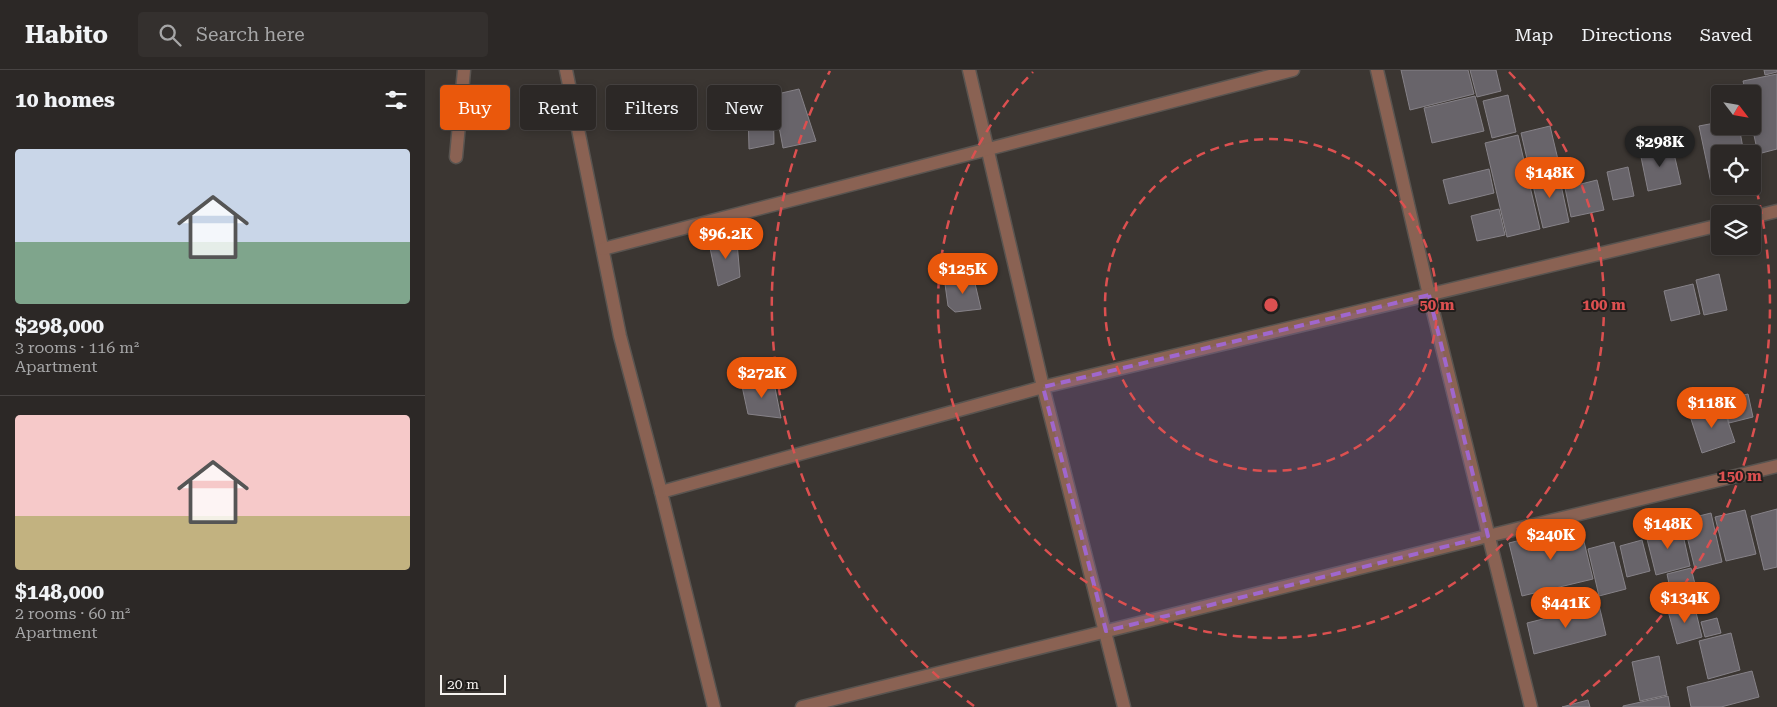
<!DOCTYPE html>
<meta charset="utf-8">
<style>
body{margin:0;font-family:"Roboto Serif",serif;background:#34302e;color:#f1f3f6;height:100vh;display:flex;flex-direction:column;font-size:19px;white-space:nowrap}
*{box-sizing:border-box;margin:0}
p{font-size:16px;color:#a6a6a7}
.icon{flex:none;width:28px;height:28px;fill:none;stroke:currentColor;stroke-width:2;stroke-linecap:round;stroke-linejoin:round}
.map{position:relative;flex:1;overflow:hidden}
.drawer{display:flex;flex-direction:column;background:#2c2826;width:425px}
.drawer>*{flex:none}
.top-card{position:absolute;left:15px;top:15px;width:475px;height:45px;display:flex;gap:10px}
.needle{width:32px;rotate:121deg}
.fabs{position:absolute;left:1286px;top:15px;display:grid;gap:10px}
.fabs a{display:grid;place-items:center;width:50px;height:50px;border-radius:5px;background:#2c2826;box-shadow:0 2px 8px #0003,0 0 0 1px #484443;font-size:25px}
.scale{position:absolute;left:15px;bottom:12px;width:66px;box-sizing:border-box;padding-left:5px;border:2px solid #f5f2ef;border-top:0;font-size:14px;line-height:18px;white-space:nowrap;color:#f5f2ef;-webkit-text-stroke:4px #211e1c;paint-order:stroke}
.price{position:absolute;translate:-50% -42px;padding:0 11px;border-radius:18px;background:#ea580c;color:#fff;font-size:16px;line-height:32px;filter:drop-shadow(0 1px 2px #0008)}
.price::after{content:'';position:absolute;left:50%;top:30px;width:15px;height:11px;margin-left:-8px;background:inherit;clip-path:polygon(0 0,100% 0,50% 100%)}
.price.active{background:#222;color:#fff}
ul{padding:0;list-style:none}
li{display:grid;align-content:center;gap:10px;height:265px;padding:0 15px}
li+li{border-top:1px solid #484443}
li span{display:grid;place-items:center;height:155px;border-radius:5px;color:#555}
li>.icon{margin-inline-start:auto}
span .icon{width:90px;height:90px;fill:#fffc;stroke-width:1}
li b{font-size:21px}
h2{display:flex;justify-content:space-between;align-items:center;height:60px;padding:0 15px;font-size:21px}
.chip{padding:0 18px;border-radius:5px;background:#2c2826;box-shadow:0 2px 8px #0003,0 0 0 1px #484443;font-size:18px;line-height:45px}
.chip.active{background:#ea580c;color:#fff}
header{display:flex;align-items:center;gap:30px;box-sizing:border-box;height:70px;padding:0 25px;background:#2c2826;border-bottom:1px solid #484443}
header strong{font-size:24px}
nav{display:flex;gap:28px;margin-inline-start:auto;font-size:18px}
.search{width:350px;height:45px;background:#34302e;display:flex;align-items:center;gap:12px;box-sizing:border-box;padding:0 18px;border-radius:5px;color:#a6a6a7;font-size:19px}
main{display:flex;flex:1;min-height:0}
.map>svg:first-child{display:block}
</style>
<header>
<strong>Habito</strong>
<div class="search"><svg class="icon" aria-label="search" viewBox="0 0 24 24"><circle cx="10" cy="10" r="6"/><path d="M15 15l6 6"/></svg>Search here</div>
<nav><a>Map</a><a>Directions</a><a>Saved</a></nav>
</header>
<main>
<section class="drawer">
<h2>10 homes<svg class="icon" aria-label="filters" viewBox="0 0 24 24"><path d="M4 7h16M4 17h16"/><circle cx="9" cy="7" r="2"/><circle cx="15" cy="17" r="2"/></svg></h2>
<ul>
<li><span style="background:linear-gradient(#c9d6e8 60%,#7fa58c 0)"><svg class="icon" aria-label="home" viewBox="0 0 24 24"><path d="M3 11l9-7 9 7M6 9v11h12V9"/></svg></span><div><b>$298,000</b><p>3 rooms · 116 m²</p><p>Apartment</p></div></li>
<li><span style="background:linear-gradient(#f6c9c9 65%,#c2b280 0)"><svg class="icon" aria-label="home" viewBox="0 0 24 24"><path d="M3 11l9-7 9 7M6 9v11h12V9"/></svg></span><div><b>$148,000</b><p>2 rooms · 60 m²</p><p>Apartment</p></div></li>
</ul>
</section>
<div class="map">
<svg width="1352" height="637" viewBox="0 0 1352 637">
<rect width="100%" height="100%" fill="#3b3632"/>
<g fill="#68646a" stroke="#868288">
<polygon points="976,0 1043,0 1049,24 985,40"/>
<polygon points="1045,0 1071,0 1076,21 1052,27"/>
<polygon points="1339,0 1352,0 1352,2 1340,5"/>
<polygon points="1352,4 1352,79 1333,84 1327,56 1328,24 1321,24 1318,11"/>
<polygon points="374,19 391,71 358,78 348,25"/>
<polygon points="348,25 349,74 324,79 323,40"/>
<polygon points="1083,25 1091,62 1067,68 1058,31"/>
<polygon points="1050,26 1059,61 1007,73 999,38"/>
<polygon points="1295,52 1295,56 1314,56 1319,84 1295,84 1295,111 1286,113 1274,56"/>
<polygon points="1125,56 1135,98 1106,106 1096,63"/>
<polygon points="1093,65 1115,159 1082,167 1060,73"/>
<polygon points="1247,75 1256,114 1223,121 1215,82"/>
<polygon points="1203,97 1209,126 1188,130 1182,102"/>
<polygon points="1064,99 1069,123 1024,134 1018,110"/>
<polygon points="1133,101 1144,152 1118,158 1106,107"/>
<polygon points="1172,110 1179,140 1146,147 1140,118"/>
<polygon points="1074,139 1080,165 1052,171 1046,146"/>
<polygon points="311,161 315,207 293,216 285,178"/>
<polygon points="1294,204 1302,240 1279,245 1271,210"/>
<polygon points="548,205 556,239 530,242 523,236 520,214"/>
<polygon points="1268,214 1275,244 1246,251 1239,221"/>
<polygon points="348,308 356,348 323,344 317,316"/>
<polygon points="1323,324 1328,347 1304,353 1298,330"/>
<polygon points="1297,334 1310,372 1277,383 1265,346"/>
<polygon points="1352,439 1352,497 1339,500 1326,446"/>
<polygon points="1320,440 1331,484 1301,491 1290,447"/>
<polygon points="1286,443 1297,492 1270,499 1258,450"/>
<polygon points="1155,455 1168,509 1097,526 1084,473"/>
<polygon points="1256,456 1265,496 1231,505 1221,465"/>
<polygon points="1217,470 1225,501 1202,507 1195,476"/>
<polygon points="1189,472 1201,519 1174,526 1163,479"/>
<polygon points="1266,498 1273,526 1248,533 1242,504"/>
<polygon points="1269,534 1277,567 1252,574 1243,541"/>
<polygon points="1174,535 1181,565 1109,584 1102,553"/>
<polygon points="1292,548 1296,563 1280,567 1276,552"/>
<polygon points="1306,563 1315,600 1283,609 1274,571"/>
<polygon points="1234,586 1242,625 1215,631 1207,592"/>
<polygon points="1327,601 1334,627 1296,637 1266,637 1262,617"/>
<polygon points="1243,626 1245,637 1198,637 1198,636"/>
<polygon points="1163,630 1165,637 1137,637"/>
</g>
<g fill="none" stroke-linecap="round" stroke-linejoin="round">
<g stroke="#595450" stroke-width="15">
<g id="minor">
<polyline points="141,0 195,266 236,422 289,637"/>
<polyline points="544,0 618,317 699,637"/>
<polyline points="952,0 1004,225 1106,637"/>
<polyline points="31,87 39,0"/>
<polyline points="1328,147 1352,141"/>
<polyline points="178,179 868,0"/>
<polyline points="236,422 618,317 1295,155"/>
<polyline points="377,637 1063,466 1352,396"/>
</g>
</g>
<use href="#minor" stroke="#8a6253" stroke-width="12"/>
</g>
<path fill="#a067cd" fill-opacity="0.2" stroke="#a067cd" stroke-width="4" stroke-dasharray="10 6" stroke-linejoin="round" d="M1004,225L1063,466L681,561L618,317Z"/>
<g fill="none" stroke="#dc5050" stroke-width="2.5" stroke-dasharray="9 6">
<circle cx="846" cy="235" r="166"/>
<path d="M1084 2A333 333 0 1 1 608 2"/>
<path d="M549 636A499 499 0 0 1 405 1M1328 106A499 499 0 0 1 1143 636"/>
</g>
<circle cx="846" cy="235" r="8" fill="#dc5050" stroke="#211e1c" stroke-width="2.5"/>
<g font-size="15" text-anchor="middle" font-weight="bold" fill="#dc5050" stroke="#211e1c" stroke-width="4" stroke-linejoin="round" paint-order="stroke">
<text x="1012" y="240">50 m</text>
<text x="1179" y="240">100 m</text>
<text x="1315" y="411">150 m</text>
</g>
</svg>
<div class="fabs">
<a><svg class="needle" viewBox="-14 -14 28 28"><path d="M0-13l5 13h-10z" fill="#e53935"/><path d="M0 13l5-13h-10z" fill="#a6a6a7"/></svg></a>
<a><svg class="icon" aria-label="locate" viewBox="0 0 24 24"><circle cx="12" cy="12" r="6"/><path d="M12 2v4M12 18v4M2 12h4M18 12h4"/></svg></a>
<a><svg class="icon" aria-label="layers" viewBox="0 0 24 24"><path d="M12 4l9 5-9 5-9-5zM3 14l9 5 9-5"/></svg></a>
</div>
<div class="scale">20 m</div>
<b class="price active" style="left:1235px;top:98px">$298K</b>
<b class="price" style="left:1125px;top:129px">$148K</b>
<b class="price" style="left:301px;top:190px">$96.2K</b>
<b class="price" style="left:538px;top:225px">$125K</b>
<b class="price" style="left:337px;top:329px">$272K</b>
<b class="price" style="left:1287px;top:359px">$118K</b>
<b class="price" style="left:1243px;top:480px">$148K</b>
<b class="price" style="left:1126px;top:491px">$240K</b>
<b class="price" style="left:1260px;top:554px">$134K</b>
<b class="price" style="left:1141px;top:559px">$441K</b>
<div class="top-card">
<a class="chip active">Buy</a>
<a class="chip">Rent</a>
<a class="chip">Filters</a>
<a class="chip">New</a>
</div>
</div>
</main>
